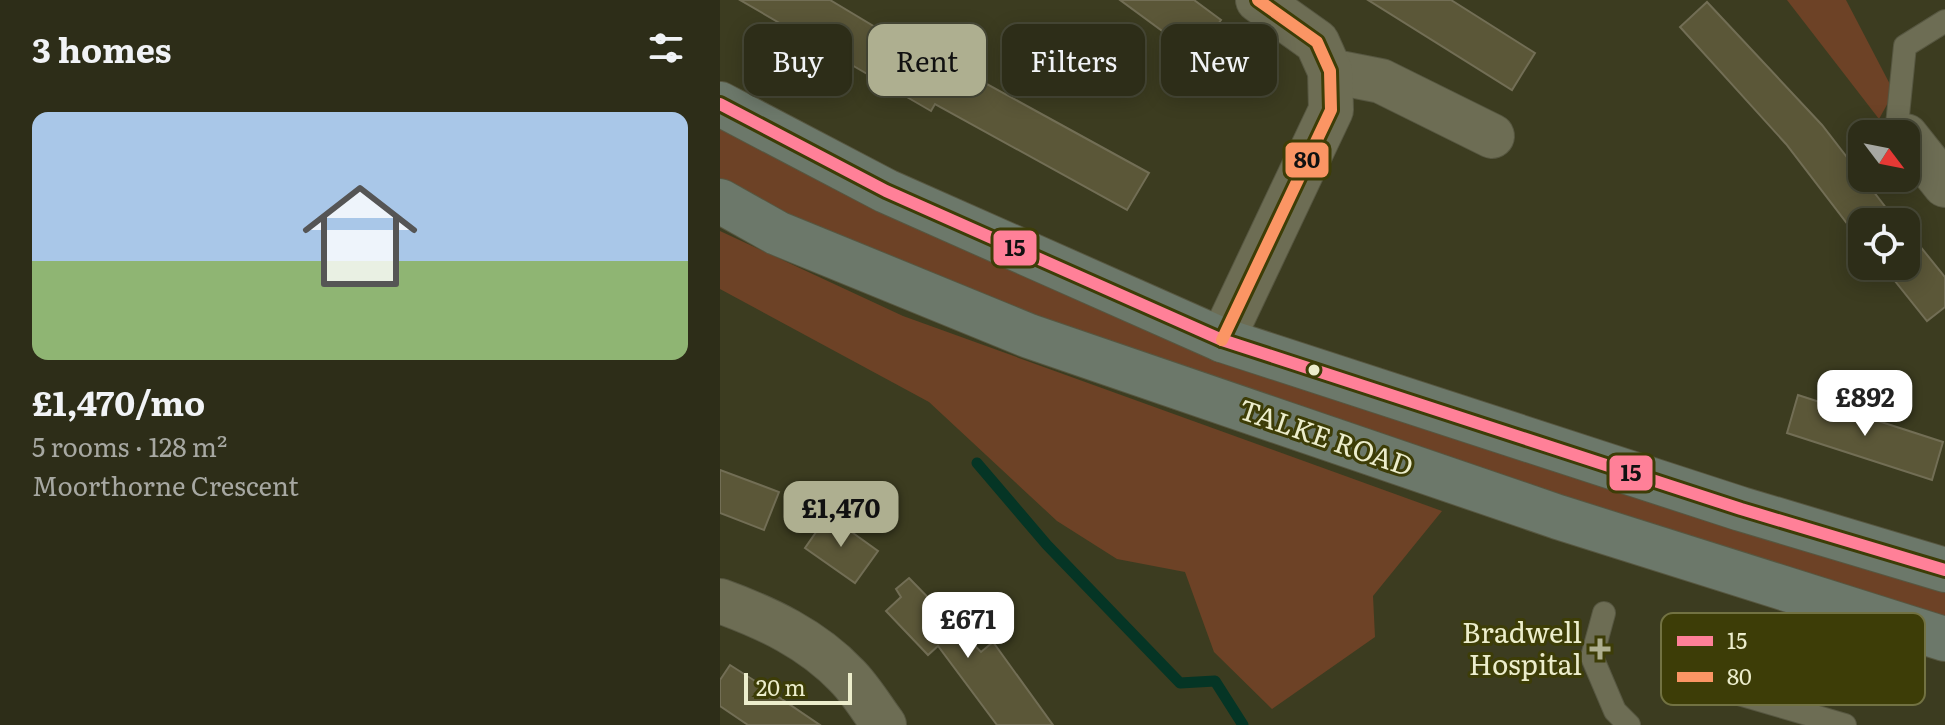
<!DOCTYPE html>
<meta charset="utf-8">
<style>
body{margin:0;font-family:Literata,serif;background:#393925;color:#f1f3f6;height:100vh;display:flex;flex-direction:column;font-size:30px;white-space:nowrap}
*{box-sizing:border-box;margin:0}
p{font-size:26px;color:#a7a8a2}
.icon{flex:none;width:44px;height:44px;fill:none;stroke:currentColor;stroke-width:2;stroke-linecap:round;stroke-linejoin:round}
.map{position:relative;flex:1;overflow:hidden}
.side{display:flex;flex-direction:column;background:#2d2d18;width:720px}
.side>*{flex:none}
.top-card{position:absolute;left:24px;top:24px;width:760px;height:72px;display:flex;gap:16px}
.needle{width:52px;rotate:122deg}
.buttons{position:absolute;left:1128px;top:120px;display:grid;gap:16px}
.buttons a{display:grid;place-items:center;width:72px;height:72px;border-radius:16px;background:#2d2d18;box-shadow:0 4px 20px #0003,0 0 0 2px #484937;font-size:40px}
.scale{position:absolute;left:24px;bottom:20px;width:108px;box-sizing:border-box;padding-left:8px;border:4px solid #ecedcc;border-top:0;font-size:22px;line-height:28px;white-space:nowrap;color:#ecedcc;-webkit-text-stroke:6px #3d3d07;paint-order:stroke}
.price{position:absolute;translate:-50% -68px;padding:0 18px;border-radius:16px;background:#fff;color:#222;font-size:26px;line-height:52px;filter:drop-shadow(0 2px 4px #0008)}
.price::after{content:'';position:absolute;left:50%;top:48px;width:24px;height:18px;margin-left:-12px;background:inherit;clip-path:polygon(0 0,100% 0,50% 100%)}
.price.active{background:#aeaf90;color:#111}
ul{padding:0;list-style:none}
li{display:grid;align-content:center;gap:16px;height:424px;padding:0 32px}
li+li{border-top:2px solid #484937}
li span{display:grid;place-items:center;height:248px;border-radius:16px;color:#555}
li>.icon{margin-inline-start:auto}
span .icon{width:144px;height:144px;fill:#fffc;stroke-width:1}
li b{font-size:34px}
h2{display:flex;justify-content:space-between;align-items:center;height:96px;padding:0 32px;font-size:34px}
.chip{padding:0 28px;border-radius:16px;background:#2d2d18;box-shadow:0 4px 20px #0003,0 0 0 2px #484937;font-size:28px;line-height:72px}
.chip.active{background:#aeaf90;color:#111}
main{display:flex;flex:1;min-height:0}
.map>svg:first-child{display:block}
</style>
<main>
<section class="side">
<h2>3 homes<svg class="icon" aria-label="filters" viewBox="0 0 24 24"><path d="M4 7h16M4 17h16"/><circle cx="9" cy="7" r="2"/><circle cx="15" cy="17" r="2"/></svg></h2>
<ul>
<li><span style="background:linear-gradient(#a9c7e8 60%,#8fb573 0)"><svg class="icon" aria-label="home" viewBox="0 0 24 24"><path d="M3 11l9-7 9 7M6 9v11h12V9"/></svg></span><div><b>£1,470/mo</b><p>5 rooms · 128 m²</p><p>Moorthorne Crescent</p></div></li>
</ul>
</section>
<div class="map">
<svg width="1225" height="725" viewBox="0 0 1225 725">
<rect width="100%" height="100%" fill="#3c3c20"/>
<g fill="#6d4226">
<polygon points="1067,0 1126,0 1174,92 1159,119"/>
<polygon points="0,125 1225,591 1225,619 442,367 53,208 0,178"/>
<polygon points="0,231 183,316 722,511 653,596 655,637 552,709 494,652 465,572 397,559 337,521 209,402 0,289"/>
</g>
<g fill="none" stroke-linecap="round" stroke-linejoin="round">
<polyline stroke="#053525" stroke-width="11" points="257,463 327,545 460,683 495,681 523,725"/>
</g>
<g fill="#5b5738" stroke="#726e55" stroke-width="2">
<polygon points="20,0 110,0 242,79 245,72 429,173 407,210 215,104 211,111"/>
<polygon points="400,0 474,0 501,20 475,55"/>
<polygon points="648,0 731,0 815,53 792,90"/>
<polygon points="987,2 1102,125 1177,222 1142,222 1142,243 1066,144 960,27"/>
<polygon points="1186,229 1225,277 1225,307 1207,321 1163,266 1186,266"/>
<polygon points="1078,395 1223,442 1212,480 1067,433"/>
<polygon points="0,470 59,492 44,530 0,513"/>
<polygon points="108,515 158,551 135,583 85,548"/>
<polygon points="189,578 261,652 273,642 333,725 277,725 218,646 208,655 166,611 181,597 176,589"/>
<polygon points="10,665 35,681 100,725 28,725 0,706 0,680"/>
</g>
<g fill="none" stroke-linecap="round" stroke-linejoin="round">
<g stroke="#575741" stroke-width="24">
<g id="service">
<polyline points="1177,125 1185,46 1225,21"/>
<polyline points="884,613 872,657 895,711 909,725"/>
<polyline points="967,679 1125,725"/>
</g>
</g>
<g stroke="#575741" stroke-width="46">
<g id="minor">
<polyline points="610,71 661,81 772,136"/>
<polyline points="1186,136 1225,185"/>
<polyline points="502,340 611,110 610,71 597,42 538,0"/>
<path d="M0,601C47,618 92,639 127,676C141,690 152,709 164,725"/>
</g>
</g>
<g stroke="#575741" stroke-width="46">
<g id="trunk">
<polyline points="0,104 166,191 502,340 1021,509 1225,570"/>
<polyline points="0,201 57,233 309,336 838,517 1225,639"/>
</g>
</g>
<use href="#service" stroke="#6d6d54" stroke-width="22"/>
<use href="#minor" stroke="#6d6d54" stroke-width="44"/>
<use href="#trunk" stroke="#6c786a" stroke-width="44"/>
<g stroke="#3d3d07" stroke-width="18">
<polyline id="bus-1" points="0,104 166,191 502,340 1021,509 1225,570"/>
</g>
<g stroke="#3d3d07" stroke-width="18">
<polyline id="bus-2" points="502,340 611,110 610,71 597,42 538,0"/>
</g>
<use href="#bus-1" stroke="#ff8098" stroke-width="12"/>
<use href="#bus-2" stroke="#fb9564" stroke-width="12"/>
</g>
<circle fill="#ecedcc" stroke="#3d3d07" stroke-width="3" cx="594" cy="370" r="7"/>
<path fill="#aeaf90" stroke="#3d3d07" stroke-width="3" d="M876 637h8v8h8v8h-8v8h-8v-8h-8v-8h8z"/>
<g text-anchor="middle" stroke-width="6" stroke-linejoin="round" paint-order="stroke">
<g font-size="28" fill="#ecedcc" stroke="#3d3d07">
<text transform="translate(606 438) rotate(19)" y="10">TALKE ROAD</text>
</g>
<g font-size="28" fill="#ecedcc" stroke="#3d3d07" text-anchor="end">
<text x="862" y="643">Bradwell<tspan x="862" dy="32">Hospital</tspan></text>
</g>
</g>
<rect x="941" y="613" width="264" height="92" rx="12" fill="#3d3d07" stroke="#727242" stroke-width="2"/>
<rect x="957" y="636" width="36" height="10" fill="#ff8098"/>
<rect x="957" y="672" width="36" height="10" fill="#fb9564"/>
<g font-size="22" fill="#ecedcc">
<text x="1007" y="649">15</text>
<text x="1007" y="685">80</text>
</g>
<g stroke="#3d3d07" stroke-width="3">
<rect x="564" y="141" width="46" height="38" rx="8" fill="#fb9564"/>
<rect x="272" y="229" width="46" height="38" rx="8" fill="#ff8098"/>
<rect x="888" y="454" width="46" height="38" rx="8" fill="#ff8098"/>
</g>
<g font-size="22" text-anchor="middle" font-weight="bold" fill="#111">
<text x="587" y="168">80</text>
<text x="295" y="256">15</text>
<text x="911" y="481">15</text>
</g>
</svg>
<div class="buttons">
<a><svg class="needle" viewBox="-14 -14 28 28"><path d="M0-13l5 13h-10z" fill="#e53935"/><path d="M0 13l5-13h-10z" fill="#a7a8a2"/></svg></a>
<a><svg class="icon" aria-label="locate" viewBox="0 0 24 24"><circle cx="12" cy="12" r="6"/><path d="M12 2v4M12 18v4M2 12h4M18 12h4"/></svg></a>
</div>
<div class="scale">20 m</div>
<b class="price" style="left:1145px;top:438px">£892</b>
<b class="price active" style="left:121px;top:549px">£1,470</b>
<b class="price" style="left:248px;top:660px">£671</b>
<div class="top-card">
<a class="chip">Buy</a>
<a class="chip active">Rent</a>
<a class="chip">Filters</a>
<a class="chip">New</a>
</div>
</div>
</main>
